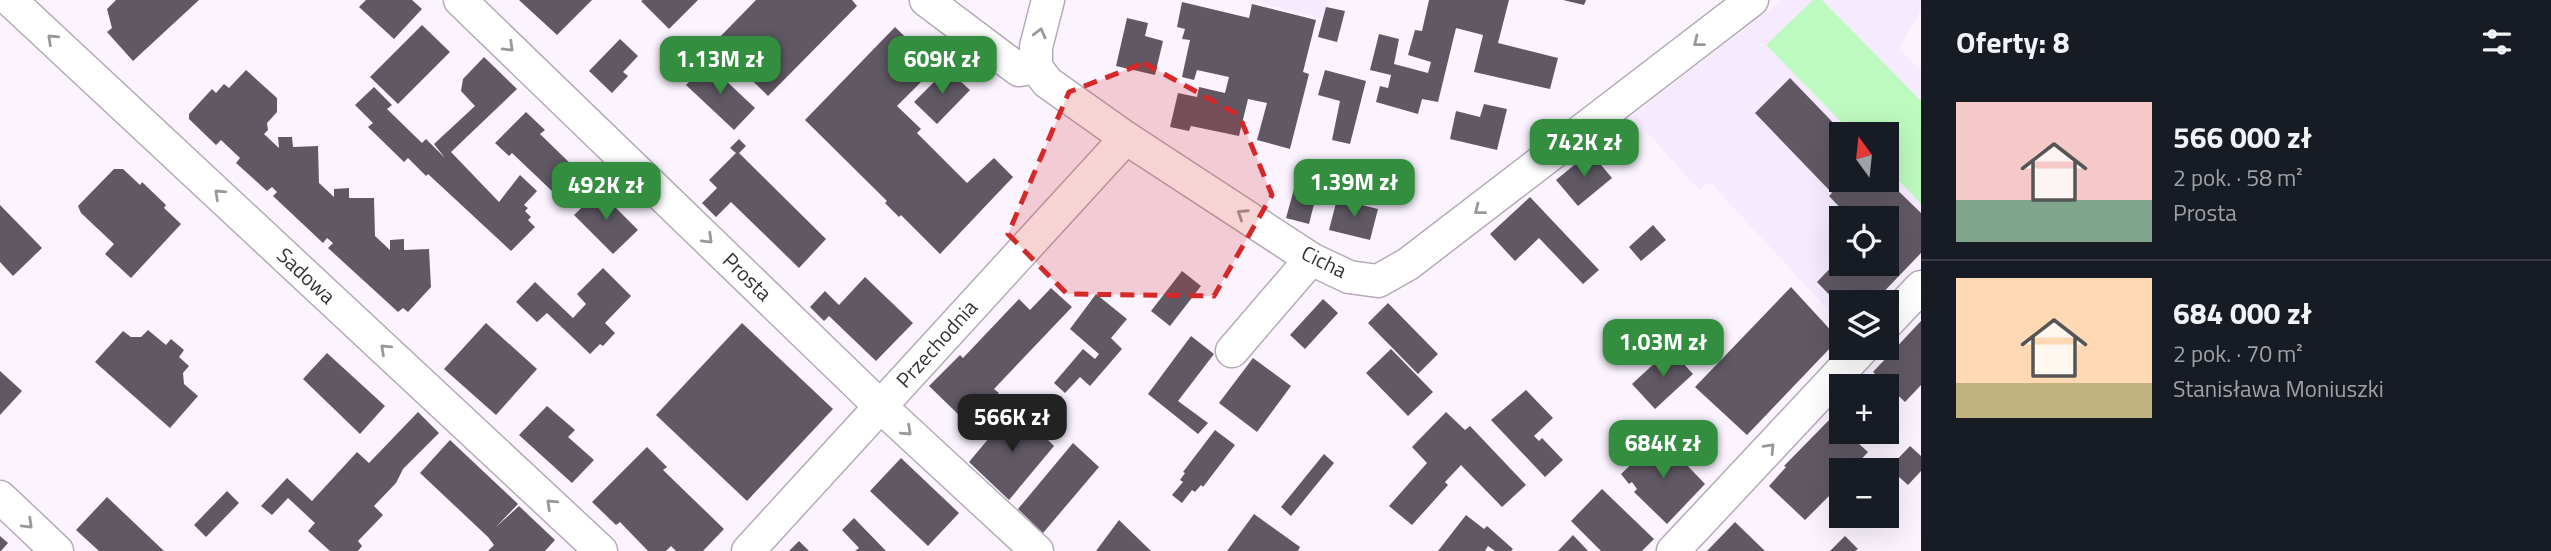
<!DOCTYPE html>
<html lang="pl">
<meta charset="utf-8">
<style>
body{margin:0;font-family:"Titillium Web",sans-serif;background:#242831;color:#f1f3f6;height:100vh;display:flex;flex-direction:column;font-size:26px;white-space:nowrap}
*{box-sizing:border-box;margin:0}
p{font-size:23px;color:#9ea1a6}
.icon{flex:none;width:38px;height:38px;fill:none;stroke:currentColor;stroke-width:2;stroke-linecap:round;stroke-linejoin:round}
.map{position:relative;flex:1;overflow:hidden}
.sheet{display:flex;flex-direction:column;background:#171b24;width:630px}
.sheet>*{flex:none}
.needle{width:46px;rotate:345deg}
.controls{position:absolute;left:1829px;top:122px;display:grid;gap:14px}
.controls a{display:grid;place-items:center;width:70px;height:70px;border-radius:0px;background:#171b24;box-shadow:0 7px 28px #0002;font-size:35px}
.price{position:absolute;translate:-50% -60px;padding:0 16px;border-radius:14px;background:#338e3f;color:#fff;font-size:23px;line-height:46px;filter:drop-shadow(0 2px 4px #0008)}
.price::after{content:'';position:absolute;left:50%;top:42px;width:21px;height:16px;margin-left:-10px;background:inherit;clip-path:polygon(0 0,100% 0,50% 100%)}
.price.selected{background:#222;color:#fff}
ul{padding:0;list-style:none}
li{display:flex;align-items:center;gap:21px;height:175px;padding:0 35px}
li+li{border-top:2px solid #363941}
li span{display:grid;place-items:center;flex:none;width:196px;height:140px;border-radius:0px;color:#555}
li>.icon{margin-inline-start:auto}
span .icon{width:84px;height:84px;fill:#fffc;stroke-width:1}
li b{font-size:30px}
h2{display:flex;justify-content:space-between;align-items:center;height:84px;padding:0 35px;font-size:30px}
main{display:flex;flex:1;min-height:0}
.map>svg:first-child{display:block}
</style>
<main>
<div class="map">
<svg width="1921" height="551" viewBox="0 0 1921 551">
<rect width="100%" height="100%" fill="#fbf4ff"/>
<g fill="#f6eafe" fill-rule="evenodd">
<polygon points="1250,0 1328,0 1323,19"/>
<path d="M1782,0H1921V10L1899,48L1921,71V253L1841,303V324L1710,182L1699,190L1632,116ZM1841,135H1886V180H1841ZM1841,219H1886V264H1841Z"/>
</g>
<polygon fill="#bdfabf" points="1813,0 1822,0 1921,101 1921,204 1887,168 1886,135 1854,135 1766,45"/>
<g fill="#605964">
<polygon points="116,0 199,0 133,61 107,32 112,28 107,9"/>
<polygon points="366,0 412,0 422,9 394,39 359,7"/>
<polygon points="519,0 592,0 557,35"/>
<polygon points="643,0 698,0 669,29 641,1"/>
<polygon points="756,0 852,0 857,6 768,96 714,43"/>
<polygon points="1429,0 1509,0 1498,43 1558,58 1550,89 1474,72 1483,35 1456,28 1438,102 1422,99 1418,114 1376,102 1380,86 1388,88 1391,75 1370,70 1379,34 1399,39 1394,64 1428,73 1431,62 1408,55 1415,30 1422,31"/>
<polygon points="1563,0 1586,0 1584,5"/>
<polygon points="1182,2 1249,18 1252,4 1316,20 1303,72 1309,74 1290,149 1257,140 1267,103 1248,99 1239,136 1191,126 1189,131 1170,127 1178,93 1197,97 1199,87 1225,93 1229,77 1197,70 1194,80 1182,77 1190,40 1182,39 1185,29 1177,27"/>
<polygon points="1326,7 1345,11 1337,42 1318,37"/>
<polygon points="1127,18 1148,23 1145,36 1163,41 1155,75 1116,66"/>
<polygon points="422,25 450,52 398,104 370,77"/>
<polygon points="895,27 936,67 897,106 921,129 917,133 967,183 994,158 1013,177 940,254 901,215 899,217 885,203 887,201 805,120"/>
<polygon points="620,39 638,56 623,72 628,76 612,93 589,71"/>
<polygon points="484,57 517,89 451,152 499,202 520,175 537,191 524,205 528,208 525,211 531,217 528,220 535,227 511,251 428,174 426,176 408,158 404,162 368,127 373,123 355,105 374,87 392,105 387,109 422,143 426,139 445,158 434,144 475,106 461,91 463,79"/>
<polygon points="707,63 755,108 734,130 686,85"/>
<polygon points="947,69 970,90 937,124 914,102"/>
<polygon points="246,70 277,98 277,112 267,123 268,130 264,134 279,148 278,137 292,137 293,147 318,146 319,183 334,197 334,189 349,188 349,198 374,198 375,236 390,250 390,240 404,239 404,250 429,249 431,287 408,312 403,308 398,312 328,248 333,243 327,238 323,243 273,196 277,192 272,187 267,191 236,163 240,158 221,140 216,145 189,119 189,114 212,89 216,93 224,84 229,88"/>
<polygon points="1325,70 1366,81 1350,144 1332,140 1340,101 1318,95"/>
<polygon points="1790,78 1845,135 1841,135 1841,180 1887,180 1921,213 1921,253 1873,303 1841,303 1841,307 1817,282 1841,257 1841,264 1886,264 1886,219 1851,219 1829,196 1832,193 1755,113"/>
<polygon points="1484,104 1507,109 1497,150 1450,139 1456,111 1480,117"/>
<polygon points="526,112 545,130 540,134 576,169 553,192 512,153 509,156 495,143"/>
<polygon points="739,139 746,146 739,153 826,239 799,268 731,202 716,217 702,203 717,188 709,180 736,153 730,148"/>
<polygon points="1590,152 1612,178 1578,206 1556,180"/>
<polygon points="114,169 123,169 140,185 142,182 166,205 164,208 181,224 131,278 105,254 114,244 81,213 78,206"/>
<polygon points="1296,182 1318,188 1309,224 1286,218"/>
<polygon points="599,191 638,230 613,254 574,215"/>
<polygon points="1530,197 1599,270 1583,284 1539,238 1515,261 1490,234"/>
<polygon points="1337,199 1378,209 1370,240 1329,230"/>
<polygon points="0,205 42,248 13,276 0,262"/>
<polygon points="1653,225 1666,240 1641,261 1629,247"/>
<polygon points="603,268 631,296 605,323 615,333 603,346 600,344 590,354 547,313 537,322 516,302 535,282 573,318 586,304 577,294"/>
<polygon points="1182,271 1201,286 1170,326 1151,311"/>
<polygon points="865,277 913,323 876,361 829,316 824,321 810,307 825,291 839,305"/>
<polygon points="1791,287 1836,336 1830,341 1833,345 1747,435 1695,387"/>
<polygon points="1051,288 1072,307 994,389 999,393 974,419 963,408 958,414 929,386 960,355 963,358 1019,299 1030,310"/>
<polygon points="1096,294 1127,319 1111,338 1122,349 1090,386 1080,377 1065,393 1054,383 1083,349 1095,359 1099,354 1070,329"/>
<polygon points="1323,299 1338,313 1305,349 1290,335"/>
<polygon points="1388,303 1438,354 1418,374 1368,323"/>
<polygon points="1921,321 1921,385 1905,402 1873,372"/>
<polygon points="486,323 537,369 496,415 444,369"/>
<polygon points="742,323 833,409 747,501 656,415"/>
<polygon points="148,330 166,345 171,339 184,350 179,357 189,366 183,373 184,384 198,396 170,428 95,362 123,331 131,337 141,337"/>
<polygon points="1191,336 1214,354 1178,401 1208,423 1198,434 1148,394"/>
<polygon points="1391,349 1433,392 1408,416 1366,373"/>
<polygon points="1670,349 1693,374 1655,409 1632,384"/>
<polygon points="327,353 385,406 360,434 303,379"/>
<polygon points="1253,358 1291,386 1257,432 1219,403"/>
<polygon points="0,371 22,391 0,415"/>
<polygon points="1526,390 1553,418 1534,436 1539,441 1542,438 1563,460 1545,477 1491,420"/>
<polygon points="547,406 575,430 568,437 594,460 572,483 519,435"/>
<polygon points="1015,407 1054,446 1009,500 969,462"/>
<polygon points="418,412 439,433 403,469 396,483 374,506 383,515 358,541 362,546 358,551 330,551 308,531 315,523 288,498 272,515 261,506 287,478 312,501 357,452 369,463"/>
<polygon points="1446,412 1465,430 1470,426 1526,485 1502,507 1461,465 1445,482 1448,485 1412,525 1389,506 1427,463 1412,447"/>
<polygon points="1831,418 1841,427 1841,432 1846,432 1868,452 1852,469 1853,471 1841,471 1841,484 1805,520 1769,486 1786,467 1784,466"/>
<polygon points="1215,430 1235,445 1203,487 1201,485 1195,492 1192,490 1182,503 1172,495 1183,482 1180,480 1185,473 1183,472"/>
<polygon points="1660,437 1705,484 1667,524 1634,492 1637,489 1632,482 1629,484 1621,474"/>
<polygon points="450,440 518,504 496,527 519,506 555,540 545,551 488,551 494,545 488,537 420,473"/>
<polygon points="1073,443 1099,467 1043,533 1018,509"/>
<polygon points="1910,446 1921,456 1921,471 1908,485 1889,468"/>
<polygon points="647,447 667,467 663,470 724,529 703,551 676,551 671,546 666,551 648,551 620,522 616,525 592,502"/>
<polygon points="1324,454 1334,463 1291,516 1281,507"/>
<polygon points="901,458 959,513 928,546 870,491"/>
<polygon points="1602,489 1654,539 1642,551 1601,551 1571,521"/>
<polygon points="227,491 239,503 206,537 194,525"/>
<polygon points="107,497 164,551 99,551 76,530"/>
<polygon points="1254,514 1300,547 1298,551 1227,551"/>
<polygon points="1466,515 1484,529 1487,526 1513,549 1511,551 1495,551 1488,546 1485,551 1438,551"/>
<polygon points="854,518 886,551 855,551 859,548 842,530"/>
<polygon points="1119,520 1151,551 1096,551"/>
<polygon points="1735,522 1765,551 1707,551"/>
<polygon points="1573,535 1588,551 1558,551"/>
<polygon points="0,536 8,543 1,551 0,551"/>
<polygon points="1845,536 1858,549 1855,551 1830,551"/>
<polygon points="799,541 809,551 789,551"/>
</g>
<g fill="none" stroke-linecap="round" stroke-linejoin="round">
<g stroke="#b3abb8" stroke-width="35">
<g id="minor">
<polyline points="10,0 601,551"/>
<polyline points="460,0 880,406 1037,551"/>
<polyline points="926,0 1019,70 1036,67 1047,82 1126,138 1311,259 1349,277 1378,281 1408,264 1752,0"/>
<polyline points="1036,67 1036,47 1048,0"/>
<polyline points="1886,324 1921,287"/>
<polyline points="1232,351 1311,259"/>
<polyline points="0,497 57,551"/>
<polyline points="748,551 1126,138"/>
<polyline points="1673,551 1863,348"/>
</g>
</g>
<use href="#minor" stroke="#fff" stroke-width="32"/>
</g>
<defs><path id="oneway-chevron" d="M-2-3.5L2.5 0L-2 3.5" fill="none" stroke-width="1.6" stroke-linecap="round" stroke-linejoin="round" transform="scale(1.75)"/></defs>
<g stroke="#9a989b">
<use href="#oneway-chevron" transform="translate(1040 33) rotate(-76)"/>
<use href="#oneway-chevron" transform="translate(52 39) rotate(-137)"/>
<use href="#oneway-chevron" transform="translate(1698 42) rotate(142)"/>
<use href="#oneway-chevron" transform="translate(509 47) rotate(44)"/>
<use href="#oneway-chevron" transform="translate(219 194) rotate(-137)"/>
<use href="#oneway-chevron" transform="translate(1479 210) rotate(142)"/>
<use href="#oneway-chevron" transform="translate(1242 214) rotate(-147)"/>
<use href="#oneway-chevron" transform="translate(708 239) rotate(44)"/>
<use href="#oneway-chevron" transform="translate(385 349) rotate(-137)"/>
<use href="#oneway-chevron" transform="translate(907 431) rotate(43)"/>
<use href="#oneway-chevron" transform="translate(1770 448) rotate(-47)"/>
<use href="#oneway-chevron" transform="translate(551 504) rotate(-137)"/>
<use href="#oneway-chevron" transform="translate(28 524) rotate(44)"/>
</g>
<path fill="#d62828" fill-opacity="0.2" stroke="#d62828" stroke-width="5" stroke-dasharray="14 9" stroke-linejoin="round" d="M1144,63L1239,115L1272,195L1214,296L1067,294L1008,234L1069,92Z"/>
<g text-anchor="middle" stroke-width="7" stroke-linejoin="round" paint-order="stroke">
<g font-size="21" fill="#353237" stroke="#fff">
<text transform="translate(1324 262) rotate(26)" y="7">Cicha</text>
<text transform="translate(306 276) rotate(43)" y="7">Sadowa</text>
<text transform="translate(747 277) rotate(44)" y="7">Prosta</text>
<text transform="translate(937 344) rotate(-48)" y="7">Przechodnia</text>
</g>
</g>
</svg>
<div class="controls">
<a><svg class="needle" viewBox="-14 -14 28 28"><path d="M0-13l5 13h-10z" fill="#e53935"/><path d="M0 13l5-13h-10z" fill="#9ea1a6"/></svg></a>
<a><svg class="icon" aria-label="locate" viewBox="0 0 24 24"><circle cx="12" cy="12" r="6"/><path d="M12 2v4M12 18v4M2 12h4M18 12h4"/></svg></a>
<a><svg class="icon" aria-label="layers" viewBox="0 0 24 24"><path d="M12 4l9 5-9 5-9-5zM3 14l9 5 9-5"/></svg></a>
<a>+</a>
<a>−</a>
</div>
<b class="price" style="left:720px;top:96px">1.13M zł</b>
<b class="price" style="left:942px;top:96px">609K zł</b>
<b class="price" style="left:1584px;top:179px">742K zł</b>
<b class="price" style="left:1354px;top:219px">1.39M zł</b>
<b class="price" style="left:606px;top:222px">492K zł</b>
<b class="price" style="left:1663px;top:379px">1.03M zł</b>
<b class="price selected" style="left:1012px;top:454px">566K zł</b>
<b class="price" style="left:1663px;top:480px">684K zł</b>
</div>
<section class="sheet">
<h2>Oferty: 8<svg class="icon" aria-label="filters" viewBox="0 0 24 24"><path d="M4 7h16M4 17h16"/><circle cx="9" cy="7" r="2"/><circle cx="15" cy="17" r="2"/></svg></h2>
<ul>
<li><span style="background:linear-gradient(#f6c9c9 70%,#7fa58c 0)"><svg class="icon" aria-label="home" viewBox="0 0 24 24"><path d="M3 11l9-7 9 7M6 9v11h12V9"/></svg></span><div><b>566 000 zł</b><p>2 pok. · 58 m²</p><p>Prosta</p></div></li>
<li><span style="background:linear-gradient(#ffd9b3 75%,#c2b280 0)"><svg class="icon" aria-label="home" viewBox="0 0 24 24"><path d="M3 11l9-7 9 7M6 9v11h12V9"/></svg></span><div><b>684 000 zł</b><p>2 pok. · 70 m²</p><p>Stanisława Moniuszki</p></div></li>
</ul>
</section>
</main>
